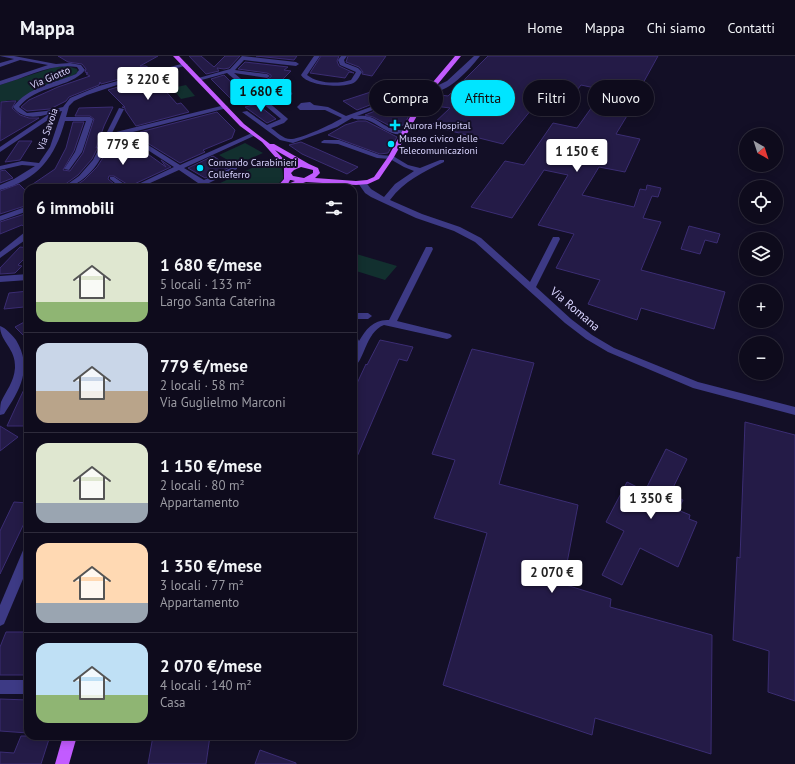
<!DOCTYPE html>
<html lang="it">
<meta charset="utf-8">
<style>
body{margin:0;font-family:"PT Sans",sans-serif;background:#171425;color:#f1f3f6;height:100vh;display:flex;flex-direction:column;font-size:15px;white-space:nowrap}
*{box-sizing:border-box;margin:0}
p{font-size:13px;color:#9b9ba3}
.icon{flex:none;width:22px;height:22px;fill:none;stroke:currentColor;stroke-width:2;stroke-linecap:round;stroke-linejoin:round}
.map{position:relative;flex:1;overflow:hidden}
.side{position:absolute;left:24px;top:128px;width:333px;height:556px;display:flex;flex-direction:column;background:#0e0b1c;border-radius:12px;box-shadow:0 2px 10px #0003,0 0 0 1px #2e2b3b}
.side>*{flex:none}
.guide{position:absolute;left:369px;top:24px;width:366px;height:36px;display:flex;gap:8px}
.needle{width:26px;rotate:141deg}
.tools{position:absolute;left:739px;top:72px;display:grid;gap:8px}
.tools a{display:grid;place-items:center;width:44px;height:44px;border-radius:50%;background:#0e0b1c;box-shadow:0 2px 10px #0003,0 0 0 1px #2e2b3b;font-size:20px}
.price{position:absolute;translate:-50% -34px;padding:0 9px;border-radius:4px;background:#fff;color:#222;font-size:13px;line-height:26px;filter:drop-shadow(0 1px 2px #0008)}
.price::after{content:'';position:absolute;left:50%;top:24px;width:12px;height:9px;margin-left:-6px;background:inherit;clip-path:polygon(0 0,100% 0,50% 100%)}
.price.active{background:#00e5ff;color:#111}
ul{padding:0;list-style:none}
li{display:flex;align-items:center;gap:12px;height:100px;padding:0 12px}
li+li{border-top:1px solid #2e2b3b}
li span{display:grid;place-items:center;flex:none;width:112px;height:80px;border-radius:12px;color:#555}
li>.icon{margin-inline-start:auto}
span .icon{width:48px;height:48px;fill:#fffc;stroke-width:1}
li b{font-size:17px}
h2{display:flex;justify-content:space-between;align-items:center;height:48px;padding:0 12px;font-size:17px}
.chip{padding:0 14px;border-radius:18px;background:#0e0b1c;box-shadow:0 2px 10px #0003,0 0 0 1px #2e2b3b;font-size:14px;line-height:36px}
.chip.active{background:#00e5ff;color:#111}
header{display:flex;align-items:center;gap:24px;box-sizing:border-box;height:56px;padding:0 20px;background:#0e0b1c;border-bottom:1px solid #2e2b3b}
header strong{font-size:19px}
nav{display:flex;gap:22px;margin-inline-start:auto;font-size:14px}
.map>svg:first-child{display:block}
</style>
<header>
<strong>Mappa</strong>
<nav><a>Home</a><a>Mappa</a><a>Chi siamo</a><a>Contatti</a></nav>
</header>
<div class="map">
<svg width="795" height="708" viewBox="0 0 795 708">
<rect width="100%" height="100%" fill="#130f26"/>
<g fill="#12302f">
<polygon points="67,10 77,13 78,16 74,19 20,45 11,44 0,46 0,29 55,11"/>
<polygon points="186,29 195,40 181,43 172,32"/>
<polygon points="245,87 263,97 236,109 219,99"/>
<path d="M271,103C281,109 283,111 283,123L274,132H221L216,129Z"/>
<polygon points="353,197 397,210 385,224 353,214"/>
</g>
<g fill="#241b47" stroke="#3b2d73">
<polygon points="58,0 158,0 140,10 146,10 152,14 101,28 100,26 99,29 69,41 66,45 50,53 27,55 21,51 29,44 58,31 90,20 86,18 88,17 85,16 86,13 82,8 68,6"/>
<polygon points="189,0 201,0 214,11 225,0 240,0 229,12 224,13 217,12 219,15 206,18"/>
<polygon points="256,0 297,0 294,4"/>
<polygon points="321,0 339,0 337,5 339,10 354,17 349,16 345,22 310,17"/>
<polygon points="348,0 386,0 372,20 362,18 363,16 359,11 346,6"/>
<polygon points="488,0 658,0 642,29 645,30 616,78 640,83 625,116 599,111 582,139 634,151 640,133 646,134 647,129 661,132 658,141 652,140 643,162 661,166 641,214 725,236 714,273 641,252 637,264 588,248 600,224 556,212 574,178 538,169 568,119 544,114 512,162 471,151 505,105 524,109 553,67 577,72 604,34 581,29 567,47 541,42 503,88 431,70 450,52 427,49 433,38 448,40"/>
<polygon points="245,6 288,11 284,14 291,15 278,28 262,26 271,21 271,19 267,17 238,13"/>
<polygon points="157,19 169,29 162,31 177,48 181,47 189,56 136,70 125,54 125,52 122,51 125,51 108,34"/>
<polygon points="224,19 226,21 245,41 232,44 211,23"/>
<polygon points="383,32 396,39 357,54 343,45"/>
<polygon points="280,36 292,37 287,46 275,45"/>
<polygon points="12,45 16,45 12,52 20,59 29,62 39,62 0,85 1,46"/>
<polygon points="257,48 276,63 267,67 245,51"/>
<polygon points="113,51 104,70 96,92 98,91 92,103 78,119 60,132 27,132 55,113 66,92 73,66 84,66 74,95 63,114 70,115 83,97 94,63 90,60 75,60 79,52"/>
<polygon points="385,51 412,54 404,69 390,70 373,61 365,59"/>
<polygon points="217,56 235,74 232,82 203,94 205,96 180,107 149,88 140,76"/>
<polygon points="358,65 366,65 397,81 388,97 380,98 328,79 345,69"/>
<polygon points="124,81 166,111 161,104 171,111 130,130 114,120 109,120 108,123 119,132 77,132 75,130 84,124 97,111 104,100 109,87"/>
<polygon points="19,85 32,85 20,104 5,106"/>
<polygon points="301,86 358,111 347,118 302,98 289,89"/>
<polygon points="213,100 230,111 205,122 188,112"/>
<polygon points="5,114 13,122 0,127 0,115"/>
<polygon points="19,128 28,137 28,149 0,158 0,135"/>
<polygon points="28,157 28,174 22,169 0,178 0,166"/>
<polygon points="689,170 720,178 717,187 705,184 700,198 681,193"/>
<polygon points="20,191 28,192 28,199 18,209 22,210 15,217 0,218 0,212"/>
<polygon points="28,235 24,251 4,253 9,237"/>
<polygon points="28,264 28,284 15,271"/>
<polygon points="380,284 413,291 407,305 399,303 353,410 353,336 366,308 367,309"/>
<polygon points="472,293 534,307 499,428 578,449 563,528 611,543 610,551 712,579 711,698 595,662 592,679 443,629 487,477 434,462 455,404 432,398"/>
<polygon points="28,325 28,370 7,370 19,344"/>
<polygon points="745,366 795,379 795,645 768,636 769,595 733,584 737,501 740,502"/>
<polygon points="0,370 18,381 0,395"/>
<polygon points="666,393 687,403 670,438 683,444 678,454 690,459 689,463 697,466 678,511 640,492 622,529 602,519 624,475 606,466 627,426 645,435"/>
<polygon points="14,446 28,447 28,459 0,518 0,475"/>
<polygon points="6,576 28,576 28,619 0,619 0,591"/>
<polygon points="0,643 28,644 28,677 0,675"/>
<polygon points="21,680 50,680 41,708 0,708 0,696 14,697"/>
<polygon points="153,680 210,680 206,708 148,708"/>
<polygon points="260,694 296,707 296,708 255,708"/>
</g>
<g fill="none" stroke-linecap="round" stroke-linejoin="round">
<g fill="#3d3a85" fill-rule="evenodd">
<path d="M0,0H14L56,8L70,7L81,9L85,14C71,32 36,29 19,51L27,57L46,55L63,51L70,42L99,30L185,7L188,9L123,27L87,39L74,45L69,50L66,61H90L93,63L82,96L69,114L64,113L75,96L86,65H65C55,101 38,124 0,134V129L14,123L35,110L22,109L0,114V110L22,105L39,107L50,91L62,55L57,56V58L0,96V91L49,58C35,62 22,63 13,51C28,31 54,27 76,18L79,14L77,11C50,7 26,22 0,29V25L48,9L20,4L0,11V7L14,3Z"/>
<path d="M242,0L296,6L299,8L296,10L244,4L235,14L267,18L270,20L267,22L234,17L287,62L288,63L284,67L271,72C277,76 284,84 292,83C302,82 333,68 342,62L325,54H300L297,51L301,47L310,46L314,49L328,51L346,60L395,42L404,33L407,35L404,41L399,44L357,60C376,58 378,68 393,73C398,75 404,73 408,76C395,85 379,68 367,64C362,62 357,65 352,62L337,71L293,87L280,84L242,56L247,55L267,69L281,63L227,17L198,25L195,23L230,13Z"/>
<path d="M314,0H320L307,19C318,28 338,28 351,24L356,16L340,9L338,4L341,0H347L344,4L345,7L358,12L362,16C360,19 358,24 355,26C345,33 307,30 301,19Z"/>
<path d="M474,0H480C468,15 447,39 426,37V35L447,25Z"/>
<path d="M225,49L228,51L227,52L129,77L180,109L252,77H256V79L184,112L204,124L233,111H237V113L209,127L215,132H206L203,130L199,132H189L198,127L179,114L139,132H121L110,123V121H114L130,132L174,111L123,78L109,82C106,89 104,98 99,105C92,117 76,132 62,132L79,120L93,104L119,52L124,53L112,77Z"/>
<path d="M324,84H339L380,99L393,100L408,109L420,112L440,104H444V106C423,116 404,125 390,144L422,158L460,171L481,182L530,226L552,183L553,181H559L560,183L536,231L571,263L592,279L614,292L698,326L795,351V359L693,332L608,296L586,283L565,267L475,186L454,175L416,162L371,141L365,137L358,127L359,125H365L371,133L384,141L395,128L414,115L404,111L390,103L377,102L338,88L322,87L321,86Z"/>
<polygon points="28,150 28,155 0,165 0,160"/>
<polygon points="25,176 28,176 28,182 0,202 0,196"/>
<path d="M426,191H432L433,193L397,265L450,278L452,280L450,282L447,283L384,269C365,276 364,308 353,311V298L358,287L353,288V282L358,283L359,285C366,273 374,263 389,264Z"/>
<polygon points="28,218 28,224 0,226 0,220"/>
<polygon points="353,257 368,257 372,260 368,263 353,263"/>
<path d="M0,270C6,272 12,279 16,284C33,312 20,334 4,358L0,359C0,355 0,350 1,346C6,335 14,326 15,312C16,292 0,286 0,270Z"/>
<polygon points="28,491 28,511 4,568 0,570 0,549 24,492"/>
<rect x="0" y="624" width="28" height="14"/>
</g>
<g fill="#c25bff" fill-rule="evenodd">
<path d="M173,0H179L244,68L270,88H274L309,108L318,112L320,117L315,122L356,125L367,124L374,121L388,101L422,39L455,0H461L428,40L394,101L379,123L368,128L356,129L306,126L289,132L277,131L284,123V111L262,86L240,70ZM275,94L298,107L290,110ZM301,111L313,114V117L304,122L293,120L291,117L294,114ZM290,124H291L295,125L288,128Z"/>
<polygon points="63,680 77,680 69,708 55,708"/>
</g>
</g>
<g fill="#00e5ff" stroke="#130f26" stroke-width="1.5">
<path d="M393 63h4v4h4v4h-4v4h-4v-4h-4v-4h4z"/>
<circle cx="391" cy="88" r="4"/>
<circle cx="200" cy="112" r="4"/>
</g>
<g text-anchor="middle" stroke-width="4" stroke-linejoin="round" paint-order="stroke">
<g font-size="10" fill="#d9d4ff" stroke="#130f26">
<text transform="translate(50 21) rotate(-23)" y="4">Via Giotto</text>
<text transform="translate(47 73) rotate(-71)" y="4">Via Savoia</text>
</g>
<g font-size="10" fill="#d9d4ff" stroke="#130f26" text-anchor="start">
<text x="404" y="73">Aurora Hospital</text>
<text x="399" y="86">Museo civico delle<tspan x="399" dy="12">Telecomunicazioni</tspan></text>
<text x="208" y="110">Comando Carabinieri<tspan x="208" dy="12">Colleferro</tspan></text>
</g>
<g font-size="12" fill="#d9d4ff" stroke="#130f26">
<text transform="translate(575 253) rotate(40)" y="4">Via Romana</text>
</g>
</g>
</svg>
<div class="tools">
<a><svg class="needle" viewBox="-14 -14 28 28"><path d="M0-13l5 13h-10z" fill="#e53935"/><path d="M0 13l5-13h-10z" fill="#9b9ba3"/></svg></a>
<a><svg class="icon" aria-label="locate" viewBox="0 0 24 24"><circle cx="12" cy="12" r="6"/><path d="M12 2v4M12 18v4M2 12h4M18 12h4"/></svg></a>
<a><svg class="icon" aria-label="layers" viewBox="0 0 24 24"><path d="M12 4l9 5-9 5-9-5zM3 14l9 5 9-5"/></svg></a>
<a>+</a>
<a>−</a>
</div>
<b class="price" style="left:148px;top:45px">3 220 €</b>
<b class="price active" style="left:261px;top:57px">1 680 €</b>
<b class="price" style="left:123px;top:110px">779 €</b>
<b class="price" style="left:577px;top:117px">1 150 €</b>
<b class="price" style="left:651px;top:464px">1 350 €</b>
<b class="price" style="left:552px;top:538px">2 070 €</b>
<div class="guide">
<a class="chip">Compra</a>
<a class="chip active">Affitta</a>
<a class="chip">Filtri</a>
<a class="chip">Nuovo</a>
</div>
<section class="side">
<h2>6 immobili<svg class="icon" aria-label="filters" viewBox="0 0 24 24"><path d="M4 7h16M4 17h16"/><circle cx="9" cy="7" r="2"/><circle cx="15" cy="17" r="2"/></svg></h2>
<ul>
<li><span style="background:linear-gradient(#dfe7d0 75%,#8fb573 0)"><svg class="icon" aria-label="home" viewBox="0 0 24 24"><path d="M3 11l9-7 9 7M6 9v11h12V9"/></svg></span><div><b>1 680 €/mese</b><p>5 locali · 133 m²</p><p>Largo Santa Caterina</p></div></li>
<li><span style="background:linear-gradient(#c9d6e8 60%,#b9a48a 0)"><svg class="icon" aria-label="home" viewBox="0 0 24 24"><path d="M3 11l9-7 9 7M6 9v11h12V9"/></svg></span><div><b>779 €/mese</b><p>2 locali · 58 m²</p><p>Via Guglielmo Marconi</p></div></li>
<li><span style="background:linear-gradient(#dfe7d0 75%,#9aa5b1 0)"><svg class="icon" aria-label="home" viewBox="0 0 24 24"><path d="M3 11l9-7 9 7M6 9v11h12V9"/></svg></span><div><b>1 150 €/mese</b><p>2 locali · 80 m²</p><p>Appartamento</p></div></li>
<li><span style="background:linear-gradient(#ffd9b3 75%,#9aa5b1 0)"><svg class="icon" aria-label="home" viewBox="0 0 24 24"><path d="M3 11l9-7 9 7M6 9v11h12V9"/></svg></span><div><b>1 350 €/mese</b><p>3 locali · 77 m²</p><p>Appartamento</p></div></li>
<li><span style="background:linear-gradient(#bfe0f5 65%,#8fb573 0)"><svg class="icon" aria-label="home" viewBox="0 0 24 24"><path d="M3 11l9-7 9 7M6 9v11h12V9"/></svg></span><div><b>2 070 €/mese</b><p>4 locali · 140 m²</p><p>Casa</p></div></li>
</ul>
</section>
</div>
